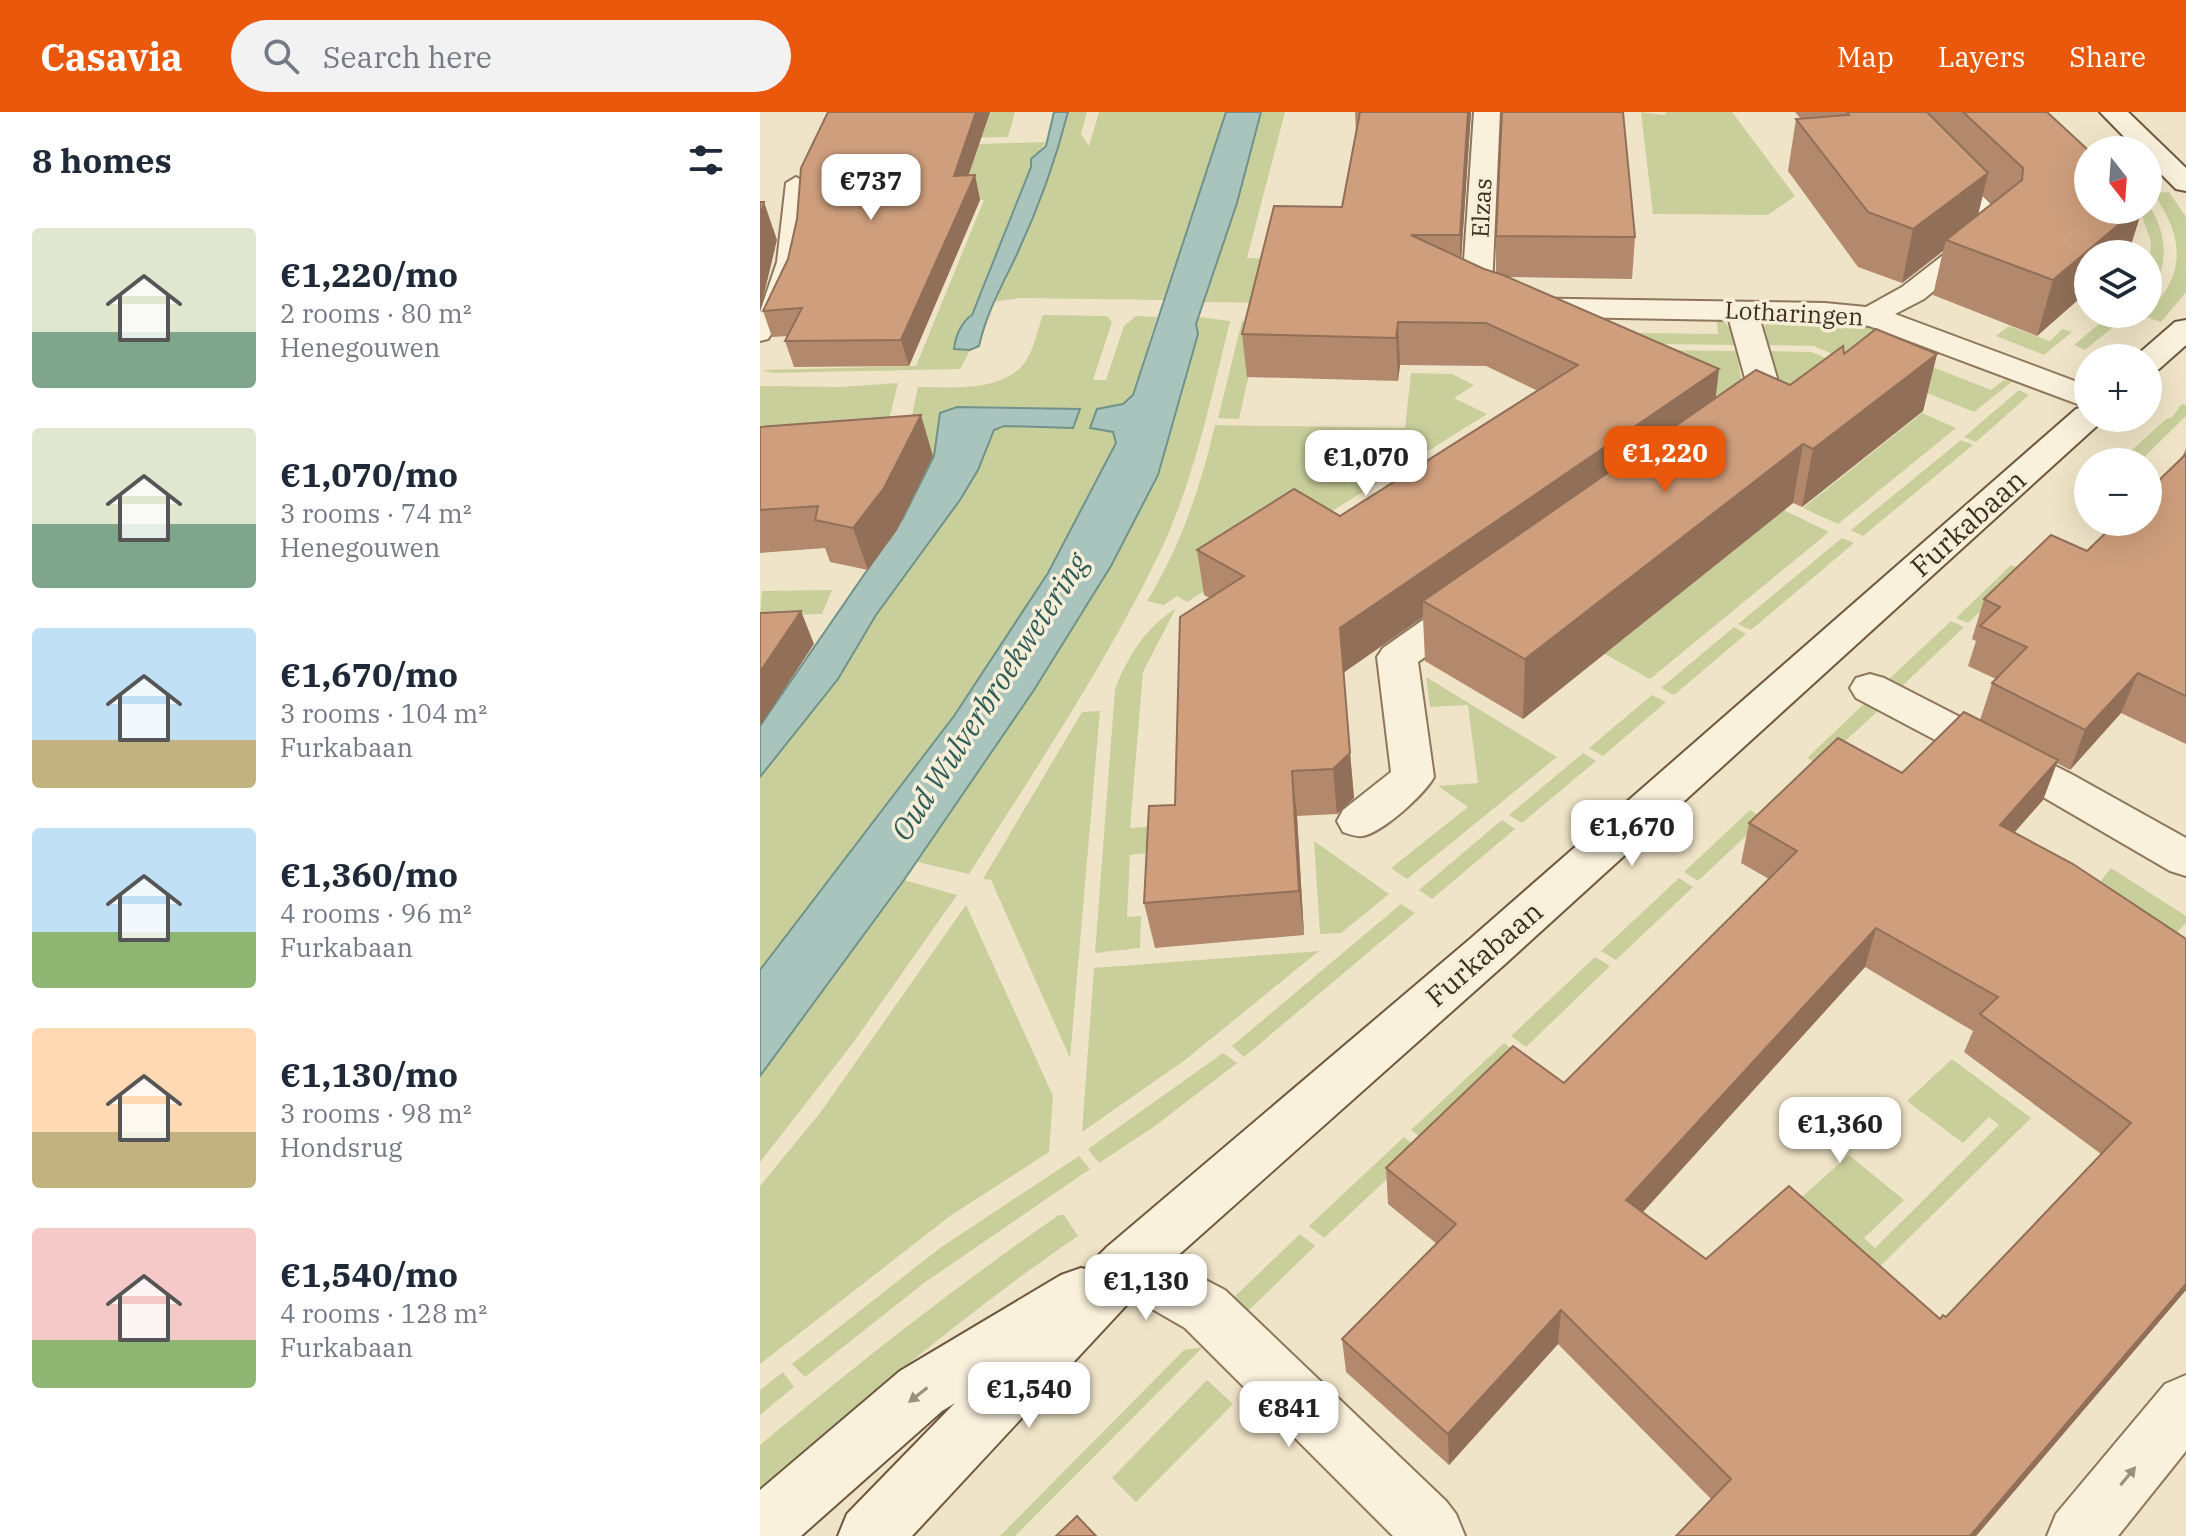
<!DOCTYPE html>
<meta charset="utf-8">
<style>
body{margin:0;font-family:"IBM Plex Serif",serif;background:#f2f2f3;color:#1f2937;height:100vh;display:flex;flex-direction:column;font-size:30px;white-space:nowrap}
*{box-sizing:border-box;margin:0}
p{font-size:26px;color:#747a83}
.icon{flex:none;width:44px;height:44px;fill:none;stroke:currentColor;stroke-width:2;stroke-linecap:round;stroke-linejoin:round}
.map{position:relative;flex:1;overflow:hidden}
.sheet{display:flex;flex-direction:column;background:#fff;width:760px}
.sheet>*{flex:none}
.needle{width:52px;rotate:163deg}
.controls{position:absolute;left:1314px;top:24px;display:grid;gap:16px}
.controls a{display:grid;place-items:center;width:88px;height:88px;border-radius:50%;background:#fff;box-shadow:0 8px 32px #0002;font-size:40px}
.price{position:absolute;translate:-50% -68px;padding:0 18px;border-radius:16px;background:#fff;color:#222;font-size:26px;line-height:52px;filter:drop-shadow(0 2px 4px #0008)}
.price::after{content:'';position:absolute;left:50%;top:48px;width:24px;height:18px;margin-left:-12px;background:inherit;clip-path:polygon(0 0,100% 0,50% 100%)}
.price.on{background:#ea580c;color:#fff}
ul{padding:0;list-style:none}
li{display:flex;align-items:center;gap:24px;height:200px;padding:0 32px}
li span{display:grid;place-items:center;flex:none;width:224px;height:160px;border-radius:8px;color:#555}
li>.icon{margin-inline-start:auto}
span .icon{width:96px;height:96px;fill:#fffc;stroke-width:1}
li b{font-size:34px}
h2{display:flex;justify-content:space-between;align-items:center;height:96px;padding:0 32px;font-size:34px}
header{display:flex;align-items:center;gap:48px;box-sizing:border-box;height:112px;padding:0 40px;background:#ea580c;color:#fff}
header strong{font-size:38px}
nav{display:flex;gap:44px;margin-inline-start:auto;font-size:28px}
.search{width:560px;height:72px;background:#f2f2f3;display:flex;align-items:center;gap:20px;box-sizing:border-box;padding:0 28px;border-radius:44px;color:#747a83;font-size:30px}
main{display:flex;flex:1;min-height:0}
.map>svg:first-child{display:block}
</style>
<header>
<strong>Casavia</strong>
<div class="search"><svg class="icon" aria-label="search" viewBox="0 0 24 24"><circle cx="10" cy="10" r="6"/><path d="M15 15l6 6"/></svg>Search here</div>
<nav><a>Map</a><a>Layers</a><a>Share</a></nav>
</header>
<main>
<section class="sheet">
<h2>8 homes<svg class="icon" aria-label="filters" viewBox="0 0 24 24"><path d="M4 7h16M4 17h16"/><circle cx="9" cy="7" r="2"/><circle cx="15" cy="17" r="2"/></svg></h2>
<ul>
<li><span style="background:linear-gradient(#dfe7d0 65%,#7fa58c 0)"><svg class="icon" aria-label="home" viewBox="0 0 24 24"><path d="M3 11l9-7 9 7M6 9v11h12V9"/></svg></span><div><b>€1,220/mo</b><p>2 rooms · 80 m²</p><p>Henegouwen</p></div></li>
<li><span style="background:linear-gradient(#dfe7d0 60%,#7fa58c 0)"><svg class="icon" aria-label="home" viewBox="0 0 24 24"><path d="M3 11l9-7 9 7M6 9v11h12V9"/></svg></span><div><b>€1,070/mo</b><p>3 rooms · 74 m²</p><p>Henegouwen</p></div></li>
<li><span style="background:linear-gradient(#bfe0f5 70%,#c2b280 0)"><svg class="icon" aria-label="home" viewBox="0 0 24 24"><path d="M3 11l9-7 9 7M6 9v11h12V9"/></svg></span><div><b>€1,670/mo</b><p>3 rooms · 104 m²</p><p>Furkabaan</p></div></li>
<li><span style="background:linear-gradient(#bfe0f5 65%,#8fb573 0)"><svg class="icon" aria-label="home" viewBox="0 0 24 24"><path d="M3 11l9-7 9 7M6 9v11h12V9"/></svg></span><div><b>€1,360/mo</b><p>4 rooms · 96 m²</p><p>Furkabaan</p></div></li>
<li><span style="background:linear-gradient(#ffd9b3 65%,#c2b280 0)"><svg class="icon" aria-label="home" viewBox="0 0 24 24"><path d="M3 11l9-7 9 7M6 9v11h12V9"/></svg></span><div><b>€1,130/mo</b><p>3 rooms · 98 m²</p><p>Hondsrug</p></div></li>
<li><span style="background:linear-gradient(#f6c9c9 70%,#8fb573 0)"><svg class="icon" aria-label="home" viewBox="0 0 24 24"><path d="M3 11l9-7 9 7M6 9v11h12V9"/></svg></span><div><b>€1,540/mo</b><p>4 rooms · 128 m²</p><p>Furkabaan</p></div></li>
</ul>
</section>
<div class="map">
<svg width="1426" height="1424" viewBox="0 0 1426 1424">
<rect width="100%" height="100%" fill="#f0e4c8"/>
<g fill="#c9cf9b">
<polygon points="230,0 255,0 248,25 159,27"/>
<polygon points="308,0 327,0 321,22 329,34 339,0 466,0 404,188 260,186 233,190 259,139"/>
<polygon points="501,0 525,0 487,146 509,147 672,193 443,190 477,91"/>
<polygon points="881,0 904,3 907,0 972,0 1035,84 1008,103 893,102"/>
<polygon points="286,30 270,51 272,55 212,203 195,237 210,238 200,257 12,261 3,258 156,254 224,88 93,89 60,69 214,48 219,32"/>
<path d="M1409,80L1426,105V180L1401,210L1384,204C1426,165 1426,128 1393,81Z"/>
<path d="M1388,92C1408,121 1410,156 1388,183L1391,130L1380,98H1388Z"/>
<polygon points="1351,202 1369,202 1325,238 1314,233"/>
<path d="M283,203L347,204L352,210L333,268H346L364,214L376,204L397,205L373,283L363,292L337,297L330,316L353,320L356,331L288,461L194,604L0,858V665L78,567L116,503L200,388L218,358L234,318L244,314L313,316L320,297L197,295L178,310L174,344L143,346L158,275C191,275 235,280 261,255C273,243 277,219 283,203Z"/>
<path d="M438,205L470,209C451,287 434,369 399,442C346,552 274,659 209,762L157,750L274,578L351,454L398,363L438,222L436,213Z"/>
<polygon points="960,206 973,219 975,233 821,231 798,220 958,222 957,208"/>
<polygon points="1011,207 1101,212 1143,225 1103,255 1054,234 1004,233 1001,219"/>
<polygon points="482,209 501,209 479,307 458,306"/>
<polygon points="1249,214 1290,229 1302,217 1312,220 1284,243 1236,224"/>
<polygon points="833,237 976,239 983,276 969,298"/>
<polygon points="1005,239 1051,240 1097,259 1006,299"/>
<polygon points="1140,242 1231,278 1244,268 1253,269 1214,300 1115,260"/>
<path d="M651,261L692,262L714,273L694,286L727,302L427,490L417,484L404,493L387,489C420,436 441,374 455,313L645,316Z"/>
<polygon points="138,271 128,312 0,349 0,274 81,275"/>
<polygon points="1259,278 1269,283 1216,330 1204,325"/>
<polygon points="1422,292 1426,293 1426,304 1379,350 1361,348 1405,308 1412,305"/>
<polygon points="1162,301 1196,316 1078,412 1043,396"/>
<polygon points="1201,328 1213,333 1103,424 1091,418"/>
<polygon points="1024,398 1069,420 890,567 843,541"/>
<polygon points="1082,426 1094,431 991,518 978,512"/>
<polygon points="1251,453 1264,458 1208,511 1196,506"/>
<polygon points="72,478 62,502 0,504 2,479"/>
<path d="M416,496L383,560L370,716L426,712V736L370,743L367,805L381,804L380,836L335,841L355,577C369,542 385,517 416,496Z"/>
<polygon points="1191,509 1204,515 1140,576 1127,569"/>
<polygon points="974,515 986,522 914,583 901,576"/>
<polygon points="666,565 797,645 647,767 631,756 708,695 678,674 718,671 708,593 670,595"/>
<polygon points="892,583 906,590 843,644 829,636"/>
<polygon points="1105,591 1119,598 1059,653 1047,646"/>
<polygon points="340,599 310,946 231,768 223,767 322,600"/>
<polygon points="823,641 836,649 762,711 749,703"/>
<polygon points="990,698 1004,707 938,769 924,760"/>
<polygon points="742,708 755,717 672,787 659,778"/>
<polygon points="554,729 629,782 581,821 560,822"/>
<polygon points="1351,756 1426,804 1426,811 1402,836 1327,787"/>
<polygon points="919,766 933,775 856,848 841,839"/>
<polygon points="144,768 197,783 93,931 0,1050 0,964"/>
<polygon points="641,792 655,801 484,945 472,934"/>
<polygon points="206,793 293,984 289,1040 190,1104 0,1252 0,1074 60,1001"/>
<polygon points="559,839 425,948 322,1020 334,856"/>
<polygon points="835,845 850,854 766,935 751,924"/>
<polygon points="744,931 758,941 666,1029 651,1018"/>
<polygon points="463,941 477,951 395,1014 339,1051 328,1037"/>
<polygon points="1192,947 1271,1006 1105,1169 1026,1099 1089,1043 1144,1088 1104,1126 1115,1136 1239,1013 1229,1005 1203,1031 1147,989"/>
<polygon points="644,1025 659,1037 564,1126 549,1114"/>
<polygon points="319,1044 330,1057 164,1171 45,1265 32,1252 180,1136"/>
<path d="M299,1103H304L318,1124C205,1201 103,1289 0,1378V1333C97,1252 195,1175 299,1103Z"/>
<polygon points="540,1122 555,1134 482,1205 467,1192"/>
<polygon points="443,1235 255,1424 240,1424 424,1238"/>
<polygon points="23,1260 34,1275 0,1303 0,1278"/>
<polygon points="447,1268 473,1292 376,1390 352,1366"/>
</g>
<g fill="#a9c4bc" stroke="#6f938a" stroke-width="2">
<path d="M294,0H308C296,47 278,97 257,142C242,174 227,199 219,234L210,238L194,237C195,225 202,209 212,203L271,55V47L286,34Z"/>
<polygon points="466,0 501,0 477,91 436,212 438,222 398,363 351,454 274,578 144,768 0,964 0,858 194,604 288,461 356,331 353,320 330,316 337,297 363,292 373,283"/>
<polygon points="197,295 320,297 313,316 244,314 234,318 218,358 200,388 116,503 78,567 0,665 0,614 143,406 174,344 180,301"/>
</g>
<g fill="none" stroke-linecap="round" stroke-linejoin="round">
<g stroke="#8d765c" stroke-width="4">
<path id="lane" d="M36,65L46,71C45,124 39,182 8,227L0,229V200L17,150L26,71Z"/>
</g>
<g stroke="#8d765c" stroke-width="4">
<g id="street">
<path d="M714,0H740L732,176L755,186L1065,191L1106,195L1142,175L1218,116V111L1165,56L1168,50H1188L1242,103L1246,109V119L1164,187L1135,202L1328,274V296L1109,214L1065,209L1000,208L1017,266L1015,288C1003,305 985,318 964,313L959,306L983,284L985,266L969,208L755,204C734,201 714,196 702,178Z"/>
<path d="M714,479L728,482L733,491L728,500L658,550L674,665C665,682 621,722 602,724C596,725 589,722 583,720L577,709L583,698L631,660L617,545L623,536L700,482Z"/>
<polygon points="1110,562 1124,566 1313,663 1426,726 1426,764 1410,759 1283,685 1096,586 1090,576 1096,566"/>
<polygon points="367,1127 465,1178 686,1389 696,1402 705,1424 633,1424 425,1216 347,1171 339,1153 347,1135"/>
<polygon points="1426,1263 1426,1339 1358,1424 1287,1424 1296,1402 1405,1272"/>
</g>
</g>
<g stroke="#6f573f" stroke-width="4">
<g id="secondary">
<polygon points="1340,0 1368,0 1426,56 1426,79 1416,77 1388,49 1388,38 1377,38"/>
<polygon points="1426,208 1426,233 1399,257 1388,260 1388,246 1375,246 1377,243 1415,210"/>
<polygon points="1328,294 1328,306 1343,306 1340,311 744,853 387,1171 152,1424 78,1424 87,1402 195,1291 182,1299 41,1424 0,1424 0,1378 140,1259 301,1163 321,1156 325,1157 347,1135 710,827 1316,297"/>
</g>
</g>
<use href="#lane" fill="#faf1dc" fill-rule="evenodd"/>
<use href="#street" fill="#faf1dc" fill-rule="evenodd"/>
<use href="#secondary" fill="#faf1dc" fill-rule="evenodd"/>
</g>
<g fill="#b2896c" fill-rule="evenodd">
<polygon points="68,0 230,0 208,64 215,63 220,88 149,254 34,255 25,229 28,224 12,225 3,199 28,147"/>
<polygon points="595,0 711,0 701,146 724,157 736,161 736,124 875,125 872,167 748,165 956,286 1030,273 1084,242 1177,242 1163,299 1042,395 1033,391 763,607 665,549 663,505 583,561 594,686 577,702 537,704 544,823 395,836 384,791 415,693 450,486 444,483 437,438 580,404 778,279 726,254 640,253 638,269 487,265 482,222 582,95 596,21"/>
<path d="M1035,0H1287L1328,98H1382L1368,142H1328V179L1277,224L1173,183L1183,139L1142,171L1098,155L1028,59L1036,7H1041ZM1223,83L1232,92L1218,103Z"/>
<polygon points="0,315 173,344 137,418 108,458 70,450 65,436 0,441"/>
<path d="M1426,336V632L1361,601L1310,658L1297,651L1283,688L1254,720L1426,827V1178L1216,1424H916L952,1388L798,1232L689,1353L586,1260L582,1227L677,1132L628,1092L626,1056L804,971L1009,767L981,751L989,711L1142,661L1220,608L1232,571L1236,567L1208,554L1216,529L1212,527L1224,487L1327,439L1422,346ZM1105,855L1213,919L1204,940L1341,1042L1186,1205L1180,1207L946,1147L883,1100Z"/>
</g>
<g fill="#916f58">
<polygon points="216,0 230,0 200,88 194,64"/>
<polygon points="708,0 711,0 700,165 700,123"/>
<polygon points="1228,61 1215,115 1186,128 1183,139 1142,171 1153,117"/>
<polygon points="215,63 220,88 149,254 141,228"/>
<polygon points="4,90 17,128 0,199 0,106"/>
<polygon points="1376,98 1382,98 1368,142 1328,142 1328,179 1277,224 1293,168"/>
<polygon points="638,210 640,253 638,269 636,226"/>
<polygon points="1177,242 1163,299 1042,395 1053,337"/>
<polygon points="959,257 954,301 663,489 663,505 583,561 580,516"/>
<polygon points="161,303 173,344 137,418 108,458 93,416"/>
<polygon points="1043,332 1033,391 763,607 765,547"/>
<polygon points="41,499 54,532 0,614 0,560"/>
<polygon points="1378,561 1361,601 1310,658 1325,618"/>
<polygon points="590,641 594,686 577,702 573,657"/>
<polygon points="1298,648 1283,688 1226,753 1240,713"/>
<polygon points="532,659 537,704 544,823 539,779"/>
<polygon points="1116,816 1105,855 861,1124 866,1088"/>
<polygon points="1426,1172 1426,1178 1216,1424 1210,1424"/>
<polygon points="801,1198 798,1232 689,1353 688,1322"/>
</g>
<g fill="#cf9f7d" stroke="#916f58" stroke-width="2" fill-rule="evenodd">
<polygon points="68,0 216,0 194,64 215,63 141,228 25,229 42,196 3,199 28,147 37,107 41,56"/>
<polygon points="600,0 708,0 700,123 651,123 724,157 743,163 959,257 580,516 590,641 573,657 532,659 539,779 384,791 389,694 415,693 420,505 484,464 437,438 534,377 580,404 818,253 726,211 638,210 636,226 482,222 514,94 582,95"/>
<polygon points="742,0 863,0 875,125 736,124"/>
<polygon points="1087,0 1167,0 1228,61 1153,117 1108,100 1036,7 1089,3"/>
<polygon points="1203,0 1287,0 1328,38 1328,98 1376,98 1293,168 1186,128 1262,68 1263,56"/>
<polygon points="0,90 4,90 0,106"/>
<polygon points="1116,217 1177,242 1053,337 1043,332 765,547 663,489 996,258 1030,273 1083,234 1084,242"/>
<polygon points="161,303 124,376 93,416 55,408 58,394 0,398 0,315"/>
<polygon points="1426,342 1426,584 1378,561 1325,618 1232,571 1267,535 1220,514 1240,495 1224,487 1291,423 1327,439 1357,410 1388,410 1388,379"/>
<polygon points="41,499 0,560 0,501"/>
<path d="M1204,600L1298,648L1240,713L1313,752L1426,827V1172L1210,1424H916L971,1367L801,1198L688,1322L582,1227L696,1112L626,1056L753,934L804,971L1037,739L989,711L1078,626L1142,661ZM1116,816L1238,885L1220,902L1371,1011L1186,1205L1183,1203L1180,1207L1029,1074L946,1147L866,1088Z"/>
<polygon points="317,1404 336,1424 296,1424"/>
</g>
<defs><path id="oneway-solid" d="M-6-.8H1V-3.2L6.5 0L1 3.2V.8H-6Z" transform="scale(2)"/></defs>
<g fill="#9c907e">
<use href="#oneway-solid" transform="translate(158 1283) rotate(142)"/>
<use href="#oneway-solid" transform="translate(1368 1364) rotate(-51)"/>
</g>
<g text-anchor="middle" stroke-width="7" stroke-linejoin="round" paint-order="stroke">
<g font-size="24" fill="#3d2e20" stroke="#f7eed8">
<text transform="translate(722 96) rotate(-87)" y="8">Elzas</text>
<text transform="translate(1034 202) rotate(3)" y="8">Lotharingen</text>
</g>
<g font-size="28" fill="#3d2e20" stroke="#f7eed8">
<text transform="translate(1208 411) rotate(-42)" y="10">Furkabaan</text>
<text transform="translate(724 842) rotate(-41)" y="10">Furkabaan</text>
</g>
<g font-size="30" font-style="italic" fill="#2f5d5a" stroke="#f7eed8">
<text transform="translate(230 585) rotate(-57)" y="10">Oud Wulverbroekwetering</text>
</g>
</g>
</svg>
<div class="controls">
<a><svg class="needle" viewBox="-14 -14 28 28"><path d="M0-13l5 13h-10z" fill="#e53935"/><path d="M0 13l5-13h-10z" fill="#747a83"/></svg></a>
<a><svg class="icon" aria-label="layers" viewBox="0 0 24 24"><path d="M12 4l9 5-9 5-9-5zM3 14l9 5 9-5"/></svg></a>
<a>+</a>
<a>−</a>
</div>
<b class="price" style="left:111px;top:110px">€737</b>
<b class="price on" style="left:905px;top:382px">€1,220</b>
<b class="price" style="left:606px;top:386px">€1,070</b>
<b class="price" style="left:872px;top:756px">€1,670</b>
<b class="price" style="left:1080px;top:1053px">€1,360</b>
<b class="price" style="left:386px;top:1210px">€1,130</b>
<b class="price" style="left:269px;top:1318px">€1,540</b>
<b class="price" style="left:529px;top:1337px">€841</b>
</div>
</main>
